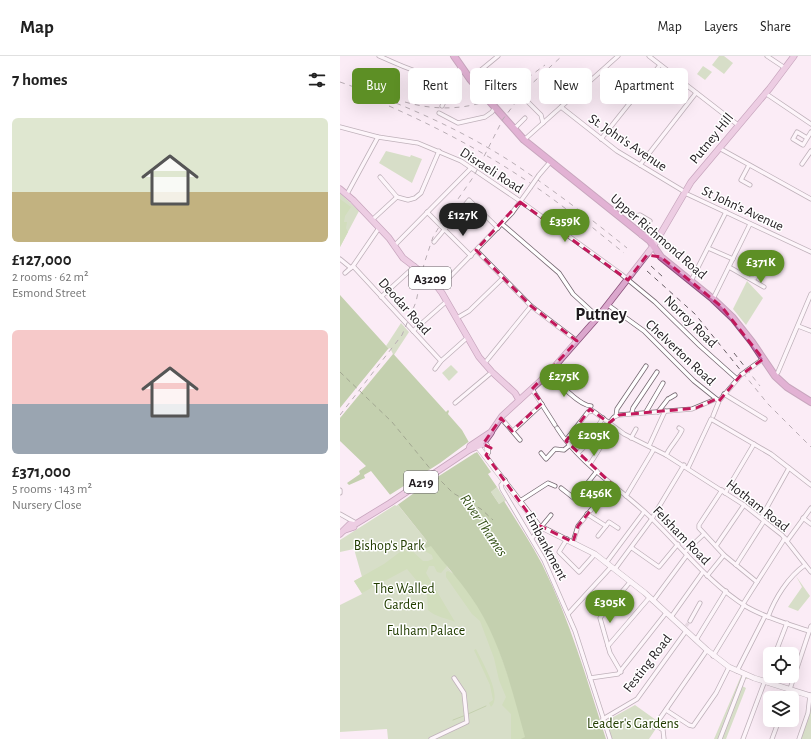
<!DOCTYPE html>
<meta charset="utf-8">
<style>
body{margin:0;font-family:"Alegreya Sans",sans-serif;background:#f2f2f2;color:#222;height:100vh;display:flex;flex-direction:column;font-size:15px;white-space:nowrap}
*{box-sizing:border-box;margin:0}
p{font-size:13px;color:#767676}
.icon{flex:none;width:22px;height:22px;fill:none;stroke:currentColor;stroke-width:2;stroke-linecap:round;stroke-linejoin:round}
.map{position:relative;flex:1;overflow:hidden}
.panel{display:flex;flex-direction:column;background:#fff;width:340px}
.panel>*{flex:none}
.top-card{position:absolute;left:12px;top:12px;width:380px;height:36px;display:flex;gap:8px}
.fabs{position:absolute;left:423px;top:591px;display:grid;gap:8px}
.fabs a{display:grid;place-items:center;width:36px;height:36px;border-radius:6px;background:#fff;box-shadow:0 4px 16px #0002;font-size:20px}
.price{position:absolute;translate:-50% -34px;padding:0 9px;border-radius:14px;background:#5d8f25;color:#fff;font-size:13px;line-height:26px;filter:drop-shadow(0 1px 2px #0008)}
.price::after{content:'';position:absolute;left:50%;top:24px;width:12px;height:9px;margin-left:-6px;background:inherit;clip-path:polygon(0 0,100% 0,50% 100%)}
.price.active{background:#222;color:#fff}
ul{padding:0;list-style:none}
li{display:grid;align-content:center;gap:8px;height:212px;padding:0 12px}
li span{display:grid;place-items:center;height:124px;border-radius:6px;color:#555}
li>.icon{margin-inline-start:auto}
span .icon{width:72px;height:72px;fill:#fffc;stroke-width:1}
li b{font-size:17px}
h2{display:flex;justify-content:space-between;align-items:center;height:48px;padding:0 12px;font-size:17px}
.pill{padding:0 14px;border-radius:6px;background:#fff;box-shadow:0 4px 16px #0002;font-size:14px;line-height:36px}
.pill.active{background:#5d8f25;color:#fff}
header{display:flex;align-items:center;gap:24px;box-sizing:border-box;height:56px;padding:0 20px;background:#fff;border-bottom:1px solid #e0e0e0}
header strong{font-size:19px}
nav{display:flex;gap:22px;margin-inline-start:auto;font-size:14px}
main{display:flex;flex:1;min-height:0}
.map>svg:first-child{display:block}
</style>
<header>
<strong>Map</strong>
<nav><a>Map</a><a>Layers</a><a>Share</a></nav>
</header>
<main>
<section class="panel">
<h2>7 homes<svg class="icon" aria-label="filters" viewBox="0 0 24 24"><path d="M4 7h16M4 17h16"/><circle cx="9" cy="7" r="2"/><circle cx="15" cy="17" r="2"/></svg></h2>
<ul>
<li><span style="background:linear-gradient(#dfe7d0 60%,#c2b280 0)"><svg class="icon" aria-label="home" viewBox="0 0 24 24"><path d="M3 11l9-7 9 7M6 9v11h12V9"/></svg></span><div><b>£127,000</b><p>2 rooms · 62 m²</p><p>Esmond Street</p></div></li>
<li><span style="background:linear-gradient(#f6c9c9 60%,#9aa5b1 0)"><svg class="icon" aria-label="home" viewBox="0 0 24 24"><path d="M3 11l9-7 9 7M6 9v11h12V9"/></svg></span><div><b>£371,000</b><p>5 rooms · 143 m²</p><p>Nursery Close</p></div></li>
</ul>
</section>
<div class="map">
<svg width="471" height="683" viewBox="0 0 471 683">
<rect width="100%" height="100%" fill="#fbecf6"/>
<g fill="#accd90">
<polygon points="379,0 384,0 393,7 384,18 372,9"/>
<polygon points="363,10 372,16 365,24 357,18"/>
<polygon points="46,95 70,101 71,99 82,103 72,127 39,107"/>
<polygon points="0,137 19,155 0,191"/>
<polygon points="407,225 423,242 406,269 393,253"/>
<polygon points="61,267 69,276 54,299 46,290"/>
<polygon points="111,309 118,316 109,325 102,317"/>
<polygon points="157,431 166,445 159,448 151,436"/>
<polygon points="55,449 58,449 87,485 84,489 91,490 131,541 142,560 181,683 48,683 47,673 0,676 0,549 22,538 14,525 22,521 14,493 0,496 0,484"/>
<polygon points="456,520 470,540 458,555 448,551 462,531"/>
<polygon points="401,620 409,623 405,623 402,630 406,632 386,683 374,683"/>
<polygon points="471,644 471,683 460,683"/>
<polygon points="295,649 316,664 311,671 315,674 309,683 272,683 266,665"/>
</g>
<g fill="#9dc975">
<polygon points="0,143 11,151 5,160 4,166 7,166 6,172 8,176 0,191"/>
<path d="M87,489H92L107,510L101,517L97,516L94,510H89L86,517L115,566C107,562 95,561 88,554L87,537L67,513L22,537L14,525L44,508L64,493L67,496L71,494L83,505H88L93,503L92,499L83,494Z"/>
<path d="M108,515C146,529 175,642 186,680L184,683H171V658L162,649L166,641L159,624L154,602L140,565L132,558L106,521V516Z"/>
<path d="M136,593C142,606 163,640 151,651L149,647L153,644L150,629L134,594Z"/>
</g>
<path fill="#81ad59" d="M0,239L106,356L108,354L109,355L108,358L122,374L135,397L137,396L151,416L148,418L157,431L151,436L159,448L164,445C177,466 191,487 202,508C230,564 247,624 266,683H181L185,681C172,634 160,582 131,541C119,523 104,508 91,490L86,492L84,489L87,485L31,415L24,419L25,422L9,429L7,427L20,418L19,415L26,410L0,385Z"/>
<g fill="#fbecf6">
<polygon points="50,292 53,298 0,362 0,352 48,293"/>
<polygon points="131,384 130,387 135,394 138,395 88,427 56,450 48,440 100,407"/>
</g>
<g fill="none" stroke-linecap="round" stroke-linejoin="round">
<g stroke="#81ad59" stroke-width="1">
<polyline points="128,658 146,650"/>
<polyline points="113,664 126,659"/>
</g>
<g stroke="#355217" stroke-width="1" stroke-dasharray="5 4" stroke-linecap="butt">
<polyline points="0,316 52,366 92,415"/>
<polyline points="95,419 113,437 141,453 153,464"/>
</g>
<polyline stroke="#cfc2cb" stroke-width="3.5" stroke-dasharray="3.5 2" stroke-linecap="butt" points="346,570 350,565"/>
<g stroke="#766972" stroke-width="5">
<g id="street">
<path d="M39,0C64,10 96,30 122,12"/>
<polyline points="309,0 398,69"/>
<polyline points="427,0 445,12"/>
<polyline points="130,23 158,0"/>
<polyline points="425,37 471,68"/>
<polyline points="185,43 201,59 203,67"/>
<polyline points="102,50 115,22 114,16"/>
<polyline points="221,51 277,95 345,136"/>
<polyline points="99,57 118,67 145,61 152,56 155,51"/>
<polyline points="0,71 38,81 78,87 121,105 183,147 281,218 315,246 360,290 397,323"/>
<polyline points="174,73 185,62"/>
<polyline points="467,82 457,76 453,83 463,89 471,76"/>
<polyline points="261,83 320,9"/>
<polyline points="184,84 278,0"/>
<polyline points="379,92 471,143"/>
<polyline points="462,108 471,95"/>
<polyline points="300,109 356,37"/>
<polyline points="409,109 401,124 410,129"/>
<polyline points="199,119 211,105"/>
<polyline points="40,121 57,141 68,144 75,142 81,137 99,95"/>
<polyline points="7,138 38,81"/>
<polyline points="347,138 471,196"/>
<polyline points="87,156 131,200"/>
<polyline points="295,160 300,159 310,165"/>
<polyline points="32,164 57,141"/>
<polyline points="162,168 219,217 233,238 258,261"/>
<polyline points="94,186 129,144 158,172"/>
<polyline points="54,190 131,112"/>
<polyline points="368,192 393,203"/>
<polyline points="136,194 191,250 237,285"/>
<polyline points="0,203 11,212"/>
<polyline points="13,210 101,305"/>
<polyline points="389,211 424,231"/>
<polyline points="5,217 13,210 39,172"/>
<polyline points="411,222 415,222 419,214"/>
<polyline points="351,225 386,156"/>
<polyline points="99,232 172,157 190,132"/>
<polyline points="41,241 75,210"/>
<polyline points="373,243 410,168"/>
<polyline points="268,249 304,275 354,325 379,345"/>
<polyline points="117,262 129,255 163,222"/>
<polyline points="458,270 471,275"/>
<polyline points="73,275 107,245"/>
<polyline points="144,308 191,250"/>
<polyline points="95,313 101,305 128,281"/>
<polyline points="409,313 423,303"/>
<path d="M209,316C218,326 238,349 251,350"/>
<polyline points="435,320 438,316 471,238"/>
<polyline points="192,333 215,369"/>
<polyline points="384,338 425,363"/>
<polyline points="330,342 335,339"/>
<polyline points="115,347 152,316"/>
<polyline points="292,356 293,352 317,316"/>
<polyline points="306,356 323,327"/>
<polyline points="318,356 328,343"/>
<polyline points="276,360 277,353 306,310"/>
<polyline points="373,360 379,345 401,319"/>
<polyline points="161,362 180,384"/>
<polyline points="269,367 274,361 279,359 352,353 376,343"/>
<path d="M217,372C239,407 277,430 307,458C340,489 368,527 407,551C426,562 448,568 469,575"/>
<polyline points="173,375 202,348"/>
<polyline points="291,382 296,373"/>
<polyline points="226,384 248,356 253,355 284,378 326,399 404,449 442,479 471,516"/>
<polyline points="309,390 325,355"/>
<polyline points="201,397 206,403 215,393 224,394 230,389"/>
<polyline points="238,397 247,388 263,362"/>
<path d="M326,399C331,389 338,383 342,374L339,372"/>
<polyline points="250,408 273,371"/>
<polyline points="348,412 371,363 431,398 471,429"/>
<polyline points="165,424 161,429 162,433 204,504 235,575 270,683"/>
<polyline points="221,432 235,443 257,415"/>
<polyline points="0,434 0,437"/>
<polyline points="382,434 359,469 359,472 384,499 417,526"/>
<polyline points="385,437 414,388"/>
<polyline points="286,440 314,393"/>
<polyline points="180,445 208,427 215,430"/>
<polyline points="0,458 16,467"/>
<polyline points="247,458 266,470 269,466 278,472"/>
<polyline points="421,462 449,412"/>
<polyline points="463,462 471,468"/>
<polyline points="258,480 266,470"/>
<polyline points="192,482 211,459"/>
<polyline points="227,483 219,496 239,516 255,498"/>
<polyline points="447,485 471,452"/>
<polyline points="233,486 238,470 272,428"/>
<polyline points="376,490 404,449"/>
<polyline points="292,492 319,511 338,488"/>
<polyline points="345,496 364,478"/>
<polyline points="266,507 304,456"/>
<polyline points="396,509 424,465"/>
<polyline points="275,513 311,464 344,409"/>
<polyline points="367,520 384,499"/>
<polyline points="313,545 347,499"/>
<polyline points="403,548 445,482"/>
<polyline points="228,558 271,511"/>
<polyline points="331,561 363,516"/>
<path d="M428,561C435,542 448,521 465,509"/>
<polyline points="350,565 360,547"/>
<polyline points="356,584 386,535"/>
<polyline points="268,590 309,542"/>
<polyline points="435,598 447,567"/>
<polyline points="373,600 404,549"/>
<polyline points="397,615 425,560"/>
<polyline points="281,616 270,597 260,562 290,526"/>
<polyline points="114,622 124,637 127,666"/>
<polyline points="250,622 278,618 326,557"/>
<polyline points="447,642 471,570"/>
<polyline points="326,654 349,669 353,670 376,637 389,611"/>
<polyline points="263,663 297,643 346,575"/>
<polyline points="315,669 323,674 324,683"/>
<polyline points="314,671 367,594"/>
<polyline points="91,683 125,667"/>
<polyline points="380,683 405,618"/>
<polyline points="403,683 430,611"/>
<polyline points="432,683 439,664"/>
<polyline points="459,683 468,657 470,639"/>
</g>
</g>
<g stroke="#766972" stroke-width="6">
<g id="secondary">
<polyline points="141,385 147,390 148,396 146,399"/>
<polyline points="138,391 199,470 255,498 305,537 367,594 389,611 414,622 471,640"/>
</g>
</g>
<g stroke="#8a507a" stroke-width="7">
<g id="primary">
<polyline points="0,133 13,144 49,182 63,202 93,225 102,237 139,301 152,316 175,337 179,344"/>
<polyline points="302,179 320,181"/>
<polyline points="129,394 143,388 151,377"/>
<polyline points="5,474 14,471 14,469 50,447 129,394 130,390 151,376 162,360 208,318 258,261 314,189 351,126 430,32 454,0"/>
<polyline points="0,478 10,468 14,469"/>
</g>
</g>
<g stroke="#8a507a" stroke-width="8">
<polyline id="highway" points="114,0 130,23 184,84 310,185 321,201 373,243 393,262 412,286 435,320 447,331 471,346"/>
</g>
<use href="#street" stroke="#fff" stroke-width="3.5"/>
<use href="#secondary" stroke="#fff" stroke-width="5"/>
<use href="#primary" stroke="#dba7cd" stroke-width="5.5"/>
<use href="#highway" stroke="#c36cab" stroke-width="6"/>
<g stroke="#685f65" stroke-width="1" stroke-dasharray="5 5" stroke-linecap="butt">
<path d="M0,26C60,47 119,72 173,107C212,133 250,162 287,192"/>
<path d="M65,46C103,57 142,53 175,31C186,24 195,16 205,9"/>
<path d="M49,50C117,80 182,117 240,164"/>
<polyline points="237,159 284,197"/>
<polyline points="311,210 323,221"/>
<polyline points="307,215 355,258 428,348 471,391"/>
<polyline points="394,297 420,330"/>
<polyline points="0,359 62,279 76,246 84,208 93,181 102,166 134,120 163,63 186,33 222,0"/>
</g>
<g stroke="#766972" stroke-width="5" stroke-linecap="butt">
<g id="street-bridge">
<polyline points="190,132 199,119"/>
<polyline points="401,319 409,313"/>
</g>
</g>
<use href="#street-bridge" stroke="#fff" stroke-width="3.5"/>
</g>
<path d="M0 0H471V683H0ZM180,146L288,224L307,199L321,201L382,251L423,303L401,319L379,345L376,343L356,352L279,359L269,367L250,353L226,385L272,428L238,470L233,486L196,468L146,399L151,392L143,388L161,362L172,375L202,347L192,333L237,285L191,250L136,194Z" fill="#fbecf6" fill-opacity=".55" fill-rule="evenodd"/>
<path fill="none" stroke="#c2185b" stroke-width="3" stroke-dasharray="8 5" stroke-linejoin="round" d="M180,146L288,224L307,199L321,201L382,251L423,303L401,319L379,345L376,343L356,352L279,359L269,367L250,353L226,385L272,428L238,470L233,486L196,468L146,399L151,392L143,388L161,362L172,375L202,347L192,333L237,285L191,250L136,194Z"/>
<g text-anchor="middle" stroke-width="3" stroke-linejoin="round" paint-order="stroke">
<g fill="#fff" stroke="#635f62" stroke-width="1">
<rect x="69" y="211" width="42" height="22" rx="3"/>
<rect x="64" y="415" width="34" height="22" rx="3"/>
</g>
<g font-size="13" font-weight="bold" fill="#201b1f">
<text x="90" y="227">A3209</text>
<text x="81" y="431">A219</text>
</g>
<g font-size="14" fill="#201b1f" stroke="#fff">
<text transform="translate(371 82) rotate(-51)" y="5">Putney Hill</text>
<text transform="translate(288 86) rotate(34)" y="5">St. John's Avenue</text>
<text transform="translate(152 114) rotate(33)" y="5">Disraeli Road</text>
<text transform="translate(403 152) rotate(25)" y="5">St John's Avenue</text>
<text transform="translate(319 180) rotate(41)" y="5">Upper Richmond Road</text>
<text transform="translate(65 250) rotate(48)" y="5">Deodar Road</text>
<text transform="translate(351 265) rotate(44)" y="5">Norroy Road</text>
<text transform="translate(341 296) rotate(43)" y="5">Chelverton Road</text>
<text transform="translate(418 449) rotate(38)" y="5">Hotham Road</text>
<text transform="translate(342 479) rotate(46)" y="5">Felsham Road</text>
<text transform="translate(207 490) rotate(62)" y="5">Embankment</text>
<text transform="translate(307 607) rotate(-52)" y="5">Festing Road</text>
</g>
<g font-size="14" fill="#223d00" stroke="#fff">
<text x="49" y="494">Bishop's Park</text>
<text x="64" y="537">The Walled<tspan x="64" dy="16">Garden</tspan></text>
<text x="86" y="579">Fulham Palace</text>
<text x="293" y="672">Leader's Gardens</text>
</g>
<g font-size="15" font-style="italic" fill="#355217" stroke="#fff">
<text transform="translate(144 469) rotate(56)" y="5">River Thames</text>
</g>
<g font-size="18" font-weight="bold" fill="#201b1f" stroke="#fff">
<text x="261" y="264">Putney</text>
</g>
</g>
</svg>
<div class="fabs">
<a><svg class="icon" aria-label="locate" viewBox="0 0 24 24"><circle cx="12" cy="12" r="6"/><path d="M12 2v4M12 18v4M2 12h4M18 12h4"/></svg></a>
<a><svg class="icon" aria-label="layers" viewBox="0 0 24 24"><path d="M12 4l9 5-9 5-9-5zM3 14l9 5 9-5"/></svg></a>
</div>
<b class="price active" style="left:123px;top:181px">£127K</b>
<b class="price" style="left:225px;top:187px">£359K</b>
<b class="price" style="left:421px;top:228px">£371K</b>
<b class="price" style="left:224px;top:342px">£275K</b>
<b class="price" style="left:254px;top:401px">£205K</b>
<b class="price" style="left:256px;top:459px">£456K</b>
<b class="price" style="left:270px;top:568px">£305K</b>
<div class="top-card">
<a class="pill active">Buy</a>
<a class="pill">Rent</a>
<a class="pill">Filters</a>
<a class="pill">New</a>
<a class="pill">Apartment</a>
</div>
</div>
</main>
